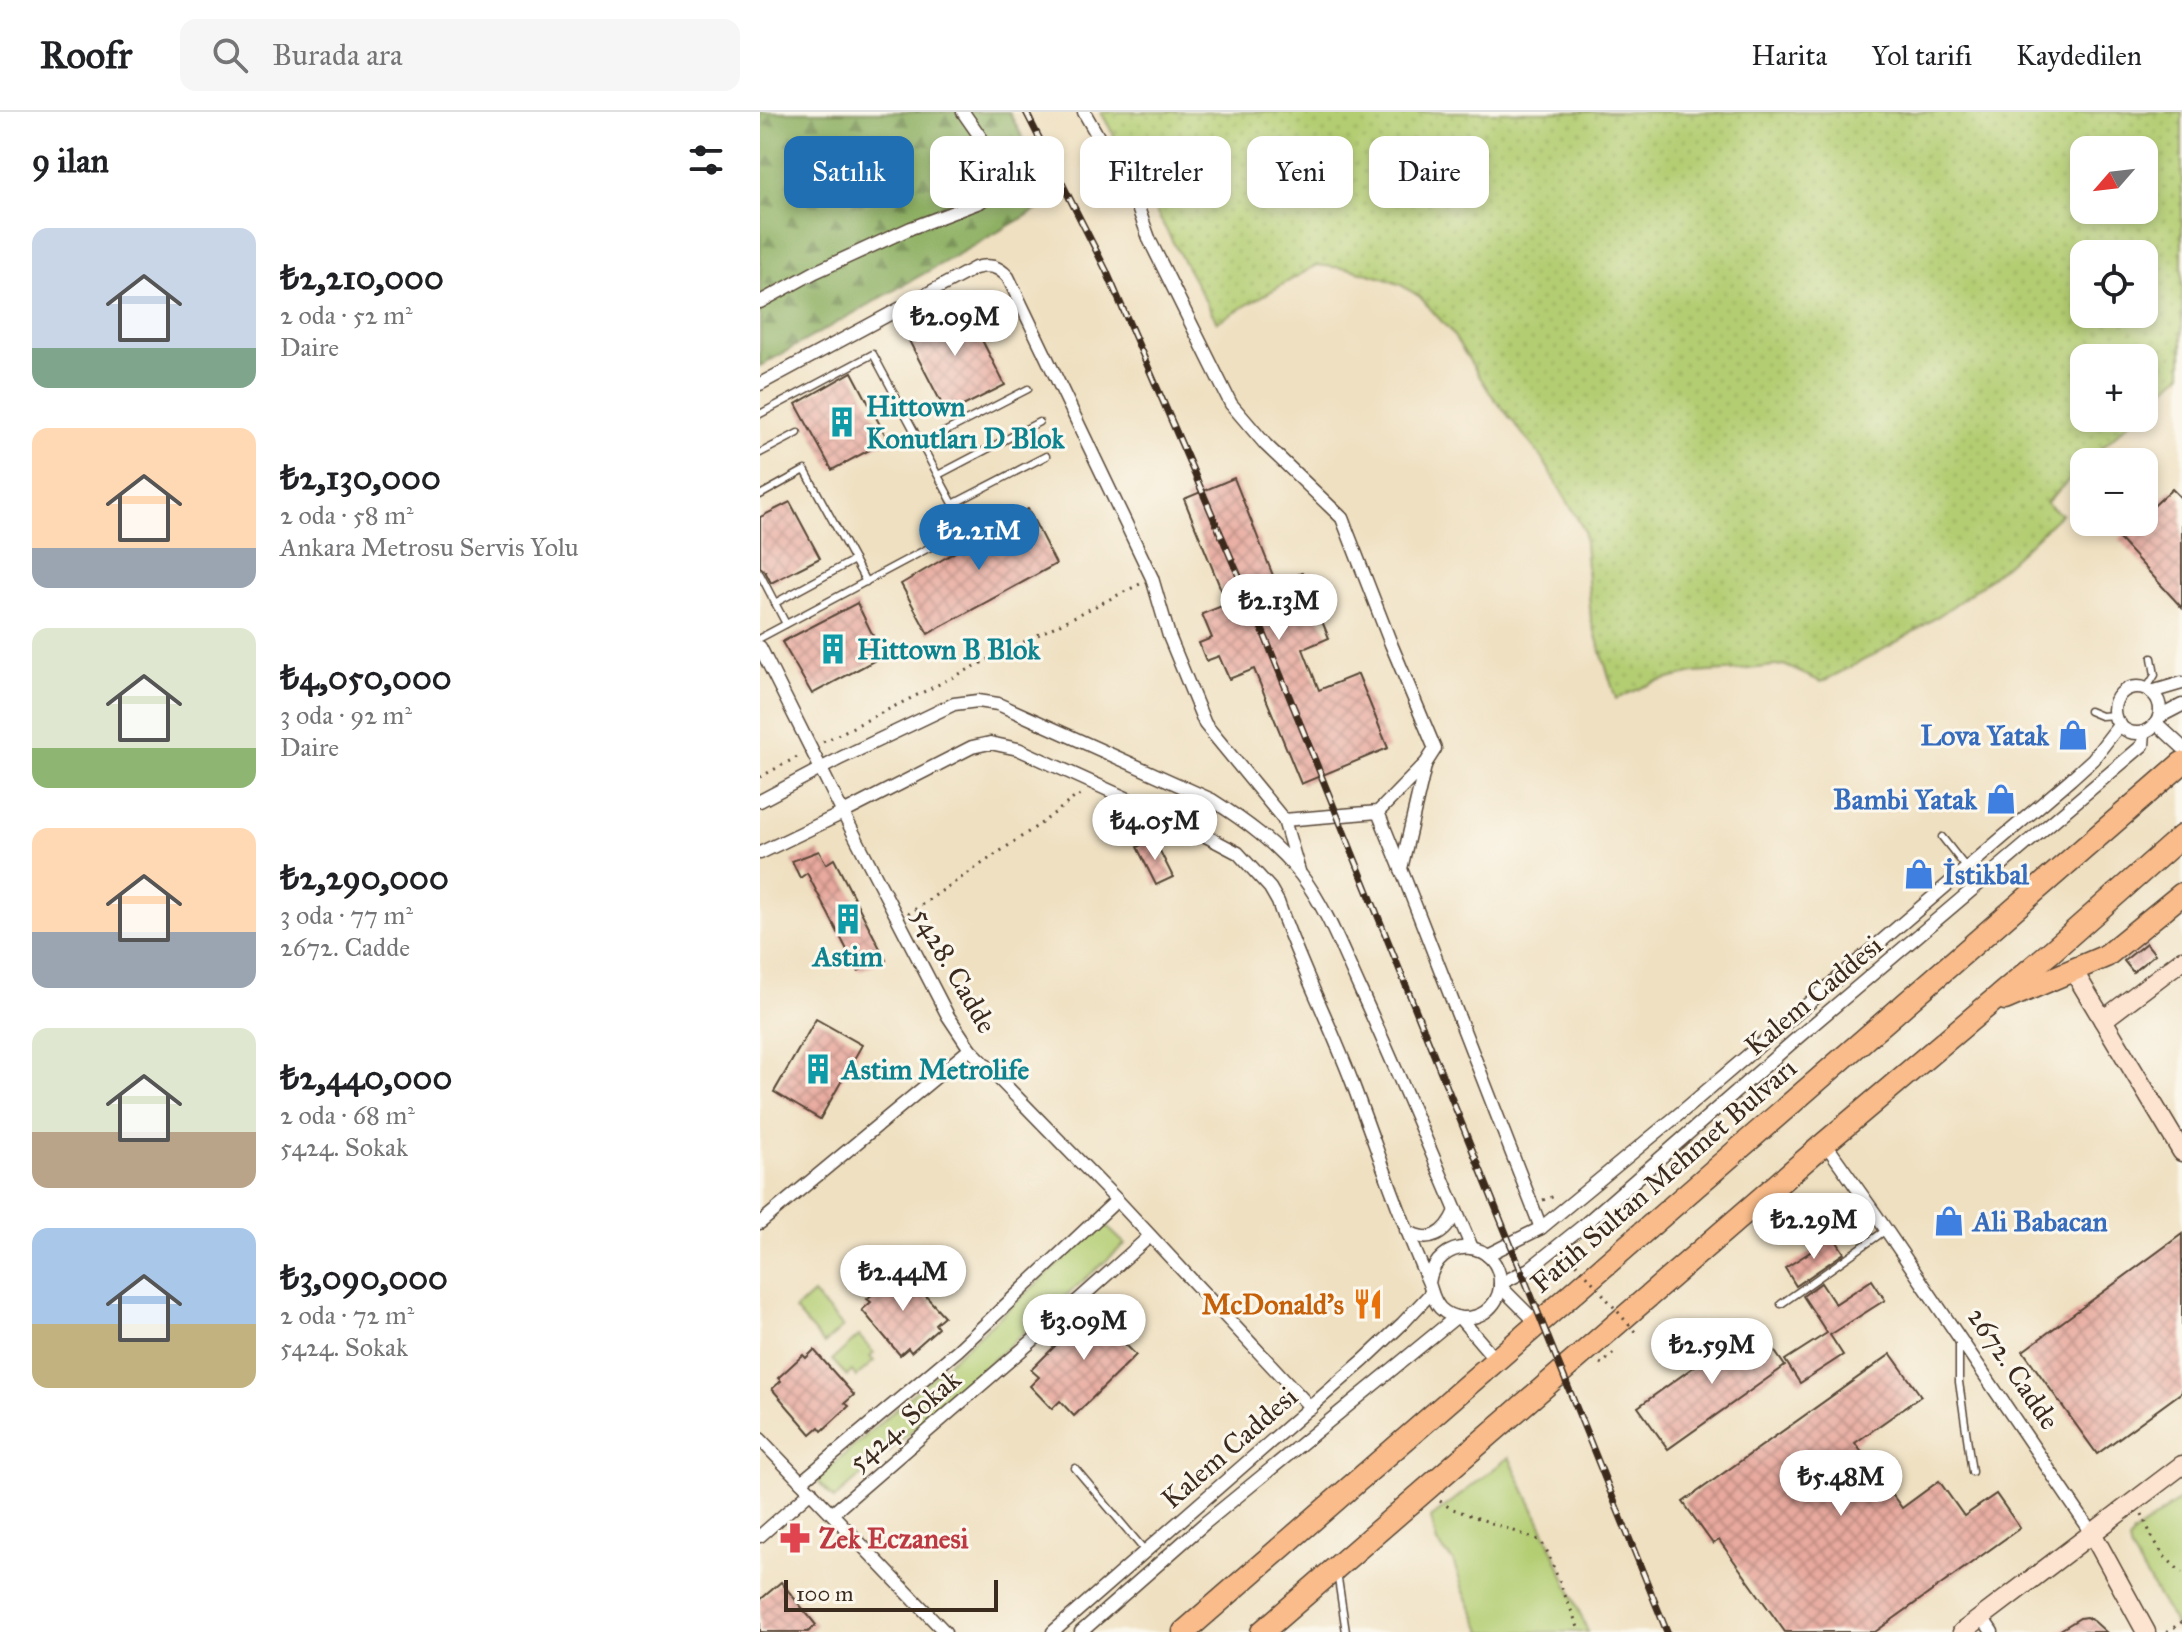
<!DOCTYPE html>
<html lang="tr">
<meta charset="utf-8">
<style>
body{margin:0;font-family:"IM FELL Great Primer",serif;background:#f6f6f6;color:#202124;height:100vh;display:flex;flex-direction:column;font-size:30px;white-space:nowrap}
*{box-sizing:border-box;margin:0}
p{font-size:26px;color:#757577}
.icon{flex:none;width:44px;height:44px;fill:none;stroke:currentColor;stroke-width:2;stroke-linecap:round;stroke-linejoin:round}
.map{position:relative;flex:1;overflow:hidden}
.sheet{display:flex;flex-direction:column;background:#fff;width:760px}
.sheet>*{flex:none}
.guide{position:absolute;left:24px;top:24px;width:760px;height:72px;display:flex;gap:16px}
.needle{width:52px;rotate:242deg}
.fabs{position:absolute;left:1310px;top:24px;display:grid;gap:16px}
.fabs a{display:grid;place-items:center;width:88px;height:88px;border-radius:16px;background:#fff;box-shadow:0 4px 12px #0003;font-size:40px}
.scale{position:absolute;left:24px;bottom:20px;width:214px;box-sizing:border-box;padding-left:8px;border:4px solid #3b2a1e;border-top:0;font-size:22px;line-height:28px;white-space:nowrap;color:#3b2a1e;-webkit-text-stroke:6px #fbf7ec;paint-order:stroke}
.price{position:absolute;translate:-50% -68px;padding:0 18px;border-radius:28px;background:#fff;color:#222;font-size:26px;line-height:52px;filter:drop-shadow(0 2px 4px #0008)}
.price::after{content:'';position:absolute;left:50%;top:48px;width:24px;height:18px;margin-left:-12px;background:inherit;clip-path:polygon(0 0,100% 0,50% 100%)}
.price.current{background:#1f6fb2;color:#fff}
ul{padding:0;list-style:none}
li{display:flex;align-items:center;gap:24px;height:200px;padding:0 32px}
li span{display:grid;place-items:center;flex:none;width:224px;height:160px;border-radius:16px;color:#555}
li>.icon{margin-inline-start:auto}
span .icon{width:96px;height:96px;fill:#fffc;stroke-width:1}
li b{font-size:34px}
h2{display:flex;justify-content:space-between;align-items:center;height:96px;padding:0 32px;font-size:34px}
.tag{padding:0 28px;border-radius:16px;background:#fff;box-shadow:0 4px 12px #0003;font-size:28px;line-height:72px}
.tag.current{background:#1f6fb2;color:#fff}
header{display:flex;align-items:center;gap:48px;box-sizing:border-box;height:112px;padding:0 40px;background:#fff;border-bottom:2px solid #e0e0e0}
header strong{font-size:38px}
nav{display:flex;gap:44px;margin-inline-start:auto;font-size:28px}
.search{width:560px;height:72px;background:#f6f6f6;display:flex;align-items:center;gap:20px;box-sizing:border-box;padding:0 28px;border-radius:16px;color:#757577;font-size:30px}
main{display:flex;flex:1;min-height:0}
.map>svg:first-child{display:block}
</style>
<header>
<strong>Roofr</strong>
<div class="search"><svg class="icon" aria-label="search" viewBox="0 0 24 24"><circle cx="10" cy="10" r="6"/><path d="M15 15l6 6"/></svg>Burada ara</div>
<nav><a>Harita</a><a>Yol tarifi</a><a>Kaydedilen</a></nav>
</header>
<main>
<section class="sheet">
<h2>9 ilan<svg class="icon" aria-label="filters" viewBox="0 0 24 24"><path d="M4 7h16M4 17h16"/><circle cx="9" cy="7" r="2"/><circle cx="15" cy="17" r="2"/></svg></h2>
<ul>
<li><span style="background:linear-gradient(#c9d6e8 75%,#7fa58c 0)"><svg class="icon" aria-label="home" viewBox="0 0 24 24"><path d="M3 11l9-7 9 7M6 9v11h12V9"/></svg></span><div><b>₺2,210,000</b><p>2 oda · 52 m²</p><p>Daire</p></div></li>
<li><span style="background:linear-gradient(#ffd9b3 75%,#9aa5b1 0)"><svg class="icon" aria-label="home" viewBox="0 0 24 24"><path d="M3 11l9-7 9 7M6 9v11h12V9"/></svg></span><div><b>₺2,130,000</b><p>2 oda · 58 m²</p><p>Ankara Metrosu Servis Yolu</p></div></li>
<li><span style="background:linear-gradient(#dfe7d0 75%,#8fb573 0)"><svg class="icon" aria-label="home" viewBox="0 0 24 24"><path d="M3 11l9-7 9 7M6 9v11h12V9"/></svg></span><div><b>₺4,050,000</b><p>3 oda · 92 m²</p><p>Daire</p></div></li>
<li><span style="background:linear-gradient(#ffd9b3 65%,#9aa5b1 0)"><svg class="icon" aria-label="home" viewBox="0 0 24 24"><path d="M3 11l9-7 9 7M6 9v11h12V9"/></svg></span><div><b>₺2,290,000</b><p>3 oda · 77 m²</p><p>2672. Cadde</p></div></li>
<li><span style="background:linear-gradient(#dfe7d0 65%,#b9a48a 0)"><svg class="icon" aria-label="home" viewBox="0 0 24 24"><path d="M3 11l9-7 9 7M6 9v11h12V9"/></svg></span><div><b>₺2,440,000</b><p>2 oda · 68 m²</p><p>5424. Sokak</p></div></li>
<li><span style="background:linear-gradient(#a9c7e8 60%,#c2b280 0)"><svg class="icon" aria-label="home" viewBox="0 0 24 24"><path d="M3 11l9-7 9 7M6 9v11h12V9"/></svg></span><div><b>₺3,090,000</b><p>2 oda · 72 m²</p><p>5424. Sokak</p></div></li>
</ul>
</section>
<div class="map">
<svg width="1422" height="1520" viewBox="0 0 1422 1520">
<defs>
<pattern id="grass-dots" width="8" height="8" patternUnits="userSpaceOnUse" patternTransform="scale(2)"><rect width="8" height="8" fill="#b3cd72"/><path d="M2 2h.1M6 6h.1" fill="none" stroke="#9bb062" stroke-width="1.8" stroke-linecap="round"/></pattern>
<pattern id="forest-firs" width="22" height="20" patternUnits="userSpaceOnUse" patternTransform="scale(2)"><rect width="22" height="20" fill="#8eb064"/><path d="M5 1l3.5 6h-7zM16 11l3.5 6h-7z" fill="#758f52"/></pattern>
<pattern id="building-cross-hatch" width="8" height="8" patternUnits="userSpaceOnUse" patternTransform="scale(2)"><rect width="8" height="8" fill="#e8a99e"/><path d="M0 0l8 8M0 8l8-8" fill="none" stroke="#bd8a80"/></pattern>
</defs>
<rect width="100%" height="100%" fill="#fbf7ec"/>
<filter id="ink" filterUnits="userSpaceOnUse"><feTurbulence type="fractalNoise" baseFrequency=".0125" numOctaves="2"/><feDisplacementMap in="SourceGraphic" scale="16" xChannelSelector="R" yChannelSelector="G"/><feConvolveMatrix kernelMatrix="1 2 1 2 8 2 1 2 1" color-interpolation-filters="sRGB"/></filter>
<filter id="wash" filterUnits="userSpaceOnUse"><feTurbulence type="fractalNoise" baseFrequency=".006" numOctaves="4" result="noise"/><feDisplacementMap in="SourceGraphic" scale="32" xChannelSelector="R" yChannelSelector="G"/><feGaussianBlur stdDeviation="1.8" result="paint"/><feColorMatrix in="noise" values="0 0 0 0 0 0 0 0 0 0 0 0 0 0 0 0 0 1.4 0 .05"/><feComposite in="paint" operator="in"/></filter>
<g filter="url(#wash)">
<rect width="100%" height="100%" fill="#efe0c1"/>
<path fill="url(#grass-dots)" stroke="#777c48" stroke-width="2" fill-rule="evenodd" d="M341,0H1422V261L1384,297V246H1324V306H1374L1327,350H1324V353L1286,391L1301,402C1281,420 1261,440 1241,457C1187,503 1125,539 1061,570L1024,553L979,558L934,561L895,570L856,587L831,508L824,418L782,346L730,281L692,221L660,185L641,173L623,166L591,157L557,153L457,210ZM1324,38H1384V98H1324ZM1324,142H1384V202H1324Z"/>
<polygon fill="url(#forest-firs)" stroke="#646d41" stroke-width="2" points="0,0 249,0 296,87 0,254"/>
<g fill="#b3cd72" stroke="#777c48" stroke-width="2">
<polygon points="344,1112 365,1132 74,1387 56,1368"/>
<polygon points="53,1182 83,1215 64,1232 35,1198"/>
<polygon points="99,1224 114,1241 110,1245 114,1249 96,1265 92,1259 87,1264 72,1248"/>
<polygon points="749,1345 788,1427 828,1520 723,1520 704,1480 693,1449 677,1431 671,1406"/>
<polygon points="1422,1386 1422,1520 1420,1520 1371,1439 1369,1430 1373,1422"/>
</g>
<g id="blocks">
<g fill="url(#building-cross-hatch)">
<polygon points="202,189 245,273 187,302 144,219"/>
<polygon points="92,260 128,328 72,358 36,292"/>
<polygon points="474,366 516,471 542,461 552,485 564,480 571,497 559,502 569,526 543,537 559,578 598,562 628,636 541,672 494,557 469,567 459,544 446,549 439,531 452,526 442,502 467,492 424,387"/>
<polygon points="1412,377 1422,387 1422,496 1359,427 1377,410 1384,410 1384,403"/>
<polygon points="30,390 60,446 11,471 5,459 0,455 0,405"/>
<polygon points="268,397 296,452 168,522 141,472"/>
<polygon points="97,491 123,544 52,582 22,530"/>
<polygon points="394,727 413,765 396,773 377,735"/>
<polygon points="59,739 66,752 74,747 126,848 98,859 47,761 40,766 32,749"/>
<polygon points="1386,831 1395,842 1373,860 1364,849"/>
<polygon points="56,907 102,933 60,1007 14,980"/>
<polygon points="1422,1122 1422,1280 1337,1342 1263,1239"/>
<polygon points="1074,1125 1084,1141 1036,1174 1025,1156"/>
<polygon points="146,1157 153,1165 151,1168 184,1204 175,1212 178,1216 151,1240 148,1236 140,1243 102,1198 111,1190 107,1187 133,1164 136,1167"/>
<polygon points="1112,1168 1125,1188 1070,1223 1083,1243 1040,1271 1025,1248 1067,1221 1043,1184 1061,1171 1075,1192"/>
<polygon points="332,1197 348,1213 360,1201 377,1219 364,1231 376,1243 314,1304 300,1289 292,1297 270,1274 279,1265 271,1258"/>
<polygon points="995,1211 1025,1254 908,1337 878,1295"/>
<polygon points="54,1238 94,1283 85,1291 89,1294 62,1319 59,1315 51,1322 12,1277 21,1269 18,1266 43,1243 46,1246"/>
<polygon points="1131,1242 1161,1284 1095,1331 1142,1396 1179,1369 1204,1404 1236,1382 1260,1416 1115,1520 1025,1520 959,1428 953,1432 923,1390"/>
<polygon points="21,1470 56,1513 48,1520 0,1520 0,1488"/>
<polygon points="1326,1505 1334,1509 1346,1520 1297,1520 1320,1506"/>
</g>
</g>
</g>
<g filter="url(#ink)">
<use href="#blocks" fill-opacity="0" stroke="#564536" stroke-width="2"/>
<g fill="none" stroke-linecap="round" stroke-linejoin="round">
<g stroke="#564536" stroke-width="9">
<g id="lane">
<polyline points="0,302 113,242 206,416"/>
<polyline points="161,332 268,277"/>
<polyline points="0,341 38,321"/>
<polyline points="178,363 279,310"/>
<polyline points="0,383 45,358 106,470"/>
<polyline points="193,392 286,344"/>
<polyline points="0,462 26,512"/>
<polyline points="15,491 94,448"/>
<polyline points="0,526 236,400"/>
<polyline points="1387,576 1395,563 1392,546"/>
<polyline points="1329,599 1341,604 1355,603"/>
<polyline points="1182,725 1219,772"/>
<polyline points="1021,1192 1126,1118"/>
<polyline points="1199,1229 1199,1270 1212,1360"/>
<polyline points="315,1356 386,1440"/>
<polyline points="577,1460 586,1520"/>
</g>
</g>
<g stroke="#564536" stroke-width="15">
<g id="street">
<polyline points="324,0 377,93 390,129 471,292 506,333 582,406 631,532 675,637 666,651 618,700"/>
<polyline points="0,190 55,160 151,116 220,90 239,74 244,59 203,0"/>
<path d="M0,272L215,156C229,152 238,154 248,165L392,466L409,524L445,612L524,708L539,759"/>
<polyline points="0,535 83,701 188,904 210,937 357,1088 551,1296"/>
<circle cx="1377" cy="598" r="23"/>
<polyline points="1391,580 1422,571"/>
<polyline points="1399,605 1422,593"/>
<polyline points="1396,611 1422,635"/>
<polyline points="665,654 641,757 781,1116"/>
<path d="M0,689L81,646L194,592L218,589L238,592L452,688C485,709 517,732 541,763C567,797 582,838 600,877C639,962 675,1050 712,1136"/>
<polyline points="524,708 618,700 641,757"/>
<path d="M0,741L83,701L212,635L230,631L258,637L421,711L478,741L510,776L518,790C539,851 569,909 592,970C617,1036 639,1104 668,1169C672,1178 672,1187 680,1196C692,1208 711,1209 725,1200C733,1194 739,1185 740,1175C743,1126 676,1121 669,1171"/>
<polyline points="1065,1031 1116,1103 1332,1421"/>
<polyline points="0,1111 210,937"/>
<path d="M646,1118C669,1134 686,1122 696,1099"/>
<polyline points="727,1143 781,1116 924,998 1311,667 1333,647 1360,612"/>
<polyline points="740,1172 769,1157 824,1113 1036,927 1383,633 1384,620"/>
<polyline points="740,1174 778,1212"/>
<polyline points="700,1206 736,1248"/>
<polyline points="0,1327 185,1520"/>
<polyline points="41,1370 198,1238 357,1088"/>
<polyline points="73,1401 286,1217 390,1124"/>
<polyline points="0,1424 51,1379"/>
<polyline points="1222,1505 1232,1520"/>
<polyline points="293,1520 604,1248 642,1212 671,1181"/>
<polyline points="321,1520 445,1411 696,1205"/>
</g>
</g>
<g stroke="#564536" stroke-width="21">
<g id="secondary">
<polyline points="1313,858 1422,1040"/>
<polyline points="1343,908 1422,848"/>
<polyline points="1332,1421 1386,1520"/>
<polyline points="1202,1520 1422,1353"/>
</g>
</g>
<g stroke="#564536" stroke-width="25">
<g id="highway">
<polyline points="1245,887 1346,844 1422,782"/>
<polyline points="424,1520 1422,651"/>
<polyline points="502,1520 1065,1031 1292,839 1422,724"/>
</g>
</g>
<g stroke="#564536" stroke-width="3" stroke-dasharray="2 6" stroke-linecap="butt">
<polyline points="63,630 382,471"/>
<polyline points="0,665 39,644"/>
<polyline points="148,802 283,710 318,683 324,686"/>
<polyline points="783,1088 795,1084"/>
<polyline points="840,1251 842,1252 855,1240"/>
<polyline points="680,1389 690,1396 779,1428 786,1437 820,1520"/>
<polyline points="1382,1402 1391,1423 1404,1444 1422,1461"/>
<polyline points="1407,1520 1422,1510"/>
</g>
<use href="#lane" stroke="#fff" stroke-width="6"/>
<use href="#street" stroke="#fff" stroke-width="12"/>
<use href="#secondary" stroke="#fde4d0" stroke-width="18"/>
<use href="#highway" stroke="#f9bc8a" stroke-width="22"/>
<g stroke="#3b2a1e" stroke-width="7">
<polyline id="rail" points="266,0 346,158 504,522 907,1520"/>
</g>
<use href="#rail" stroke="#fbf7ec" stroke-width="4" stroke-dasharray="12" stroke-linecap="butt"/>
<polyline stroke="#564536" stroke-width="3" stroke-dasharray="2 6" stroke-linecap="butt" points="806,1139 876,1221"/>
</g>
</g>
<defs>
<g id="building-bare" transform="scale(2.4)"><path d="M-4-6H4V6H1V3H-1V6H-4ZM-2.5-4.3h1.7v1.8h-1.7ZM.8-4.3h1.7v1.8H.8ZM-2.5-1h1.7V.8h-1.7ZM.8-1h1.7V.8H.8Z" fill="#0f9aa8" stroke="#fbf7ec" stroke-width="2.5" paint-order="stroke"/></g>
<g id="shop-bare" transform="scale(2.4)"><path d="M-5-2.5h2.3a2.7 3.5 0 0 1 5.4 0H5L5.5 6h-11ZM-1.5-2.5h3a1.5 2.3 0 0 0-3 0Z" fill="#3f7fe0" stroke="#fbf7ec" stroke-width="2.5" paint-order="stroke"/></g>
<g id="restaurant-bare" transform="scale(2.4)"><path d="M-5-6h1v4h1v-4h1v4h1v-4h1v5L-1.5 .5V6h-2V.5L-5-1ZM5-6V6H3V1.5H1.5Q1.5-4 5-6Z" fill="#e8710a" stroke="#fbf7ec" stroke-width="2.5" paint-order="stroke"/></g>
<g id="pharmacy-bare" transform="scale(2.4)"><path d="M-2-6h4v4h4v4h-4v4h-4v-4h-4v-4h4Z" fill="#e0444e" stroke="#fbf7ec" stroke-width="2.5" paint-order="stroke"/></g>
</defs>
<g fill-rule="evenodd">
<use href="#building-bare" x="82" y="310"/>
<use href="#building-bare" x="73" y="537"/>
<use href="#shop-bare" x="1313" y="623"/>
<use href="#shop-bare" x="1241" y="687"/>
<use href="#shop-bare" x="1159" y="762"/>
<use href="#building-bare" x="88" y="807"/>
<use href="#building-bare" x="58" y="957"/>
<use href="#shop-bare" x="1189" y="1109"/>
<use href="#restaurant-bare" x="608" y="1192"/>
<use href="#pharmacy-bare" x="35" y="1426"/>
</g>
<g text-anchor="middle" stroke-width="6" stroke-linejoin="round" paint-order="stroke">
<g font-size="28" font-weight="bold" fill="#0d838f" stroke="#fbf7ec" text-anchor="start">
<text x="106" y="304">Hittown<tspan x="106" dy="32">Konutları D Blok</tspan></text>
<text x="97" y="547">Hittown B Blok</text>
<text x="88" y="854" text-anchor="middle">Astim</text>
<text x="82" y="967">Astim Metrolife</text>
</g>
<g font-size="28" font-weight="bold" fill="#366cbe" stroke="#fbf7ec" text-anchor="end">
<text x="1289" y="633">Lova Yatak</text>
<text x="1217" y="697">Bambi Yatak</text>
<text x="1183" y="772" text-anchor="start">İstikbal</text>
<text x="1213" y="1119" text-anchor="start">Ali Babacan</text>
</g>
<g font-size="28" fill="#3b2a1e" stroke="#fbf7ec">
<text transform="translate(195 858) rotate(60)" y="10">5428. Cadde</text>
<text transform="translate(1053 883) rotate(-40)" y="10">Kalem Caddesi</text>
<text transform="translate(903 1063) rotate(-41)" y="10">Fatih Sultan Mehmet Bulvarı</text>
<text transform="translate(1254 1256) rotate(56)" y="10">2672. Cadde</text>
<text transform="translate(144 1308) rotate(-41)" y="10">5424. Sokak</text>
<text transform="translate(469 1335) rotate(-41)" y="10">Kalem Caddesi</text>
</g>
<g font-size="28" font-weight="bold" fill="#c56008" stroke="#fbf7ec" text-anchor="end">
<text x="584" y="1202">McDonald's</text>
</g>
<g font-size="28" font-weight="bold" fill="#be3a42" stroke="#fbf7ec" text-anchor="start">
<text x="59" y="1436">Zek Eczanesi</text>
</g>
</g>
</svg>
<div class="fabs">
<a><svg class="needle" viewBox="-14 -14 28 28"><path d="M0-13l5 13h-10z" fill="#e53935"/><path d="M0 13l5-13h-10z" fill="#757577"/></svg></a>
<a><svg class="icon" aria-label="locate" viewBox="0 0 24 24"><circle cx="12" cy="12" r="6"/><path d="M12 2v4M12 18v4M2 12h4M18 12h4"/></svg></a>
<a>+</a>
<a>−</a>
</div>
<div class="scale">100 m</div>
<b class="price" style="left:195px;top:246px">₺2.09M</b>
<b class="price current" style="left:219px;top:460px">₺2.21M</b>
<b class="price" style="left:519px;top:530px">₺2.13M</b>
<b class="price" style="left:395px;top:750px">₺4.05M</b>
<b class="price" style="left:1054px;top:1149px">₺2.29M</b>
<b class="price" style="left:143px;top:1201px">₺2.44M</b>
<b class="price" style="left:324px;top:1250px">₺3.09M</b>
<b class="price" style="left:952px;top:1274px">₺2.59M</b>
<b class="price" style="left:1081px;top:1406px">₺5.48M</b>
<div class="guide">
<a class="tag current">Satılık</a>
<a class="tag">Kiralık</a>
<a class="tag">Filtreler</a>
<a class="tag">Yeni</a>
<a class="tag">Daire</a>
</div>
</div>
</main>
